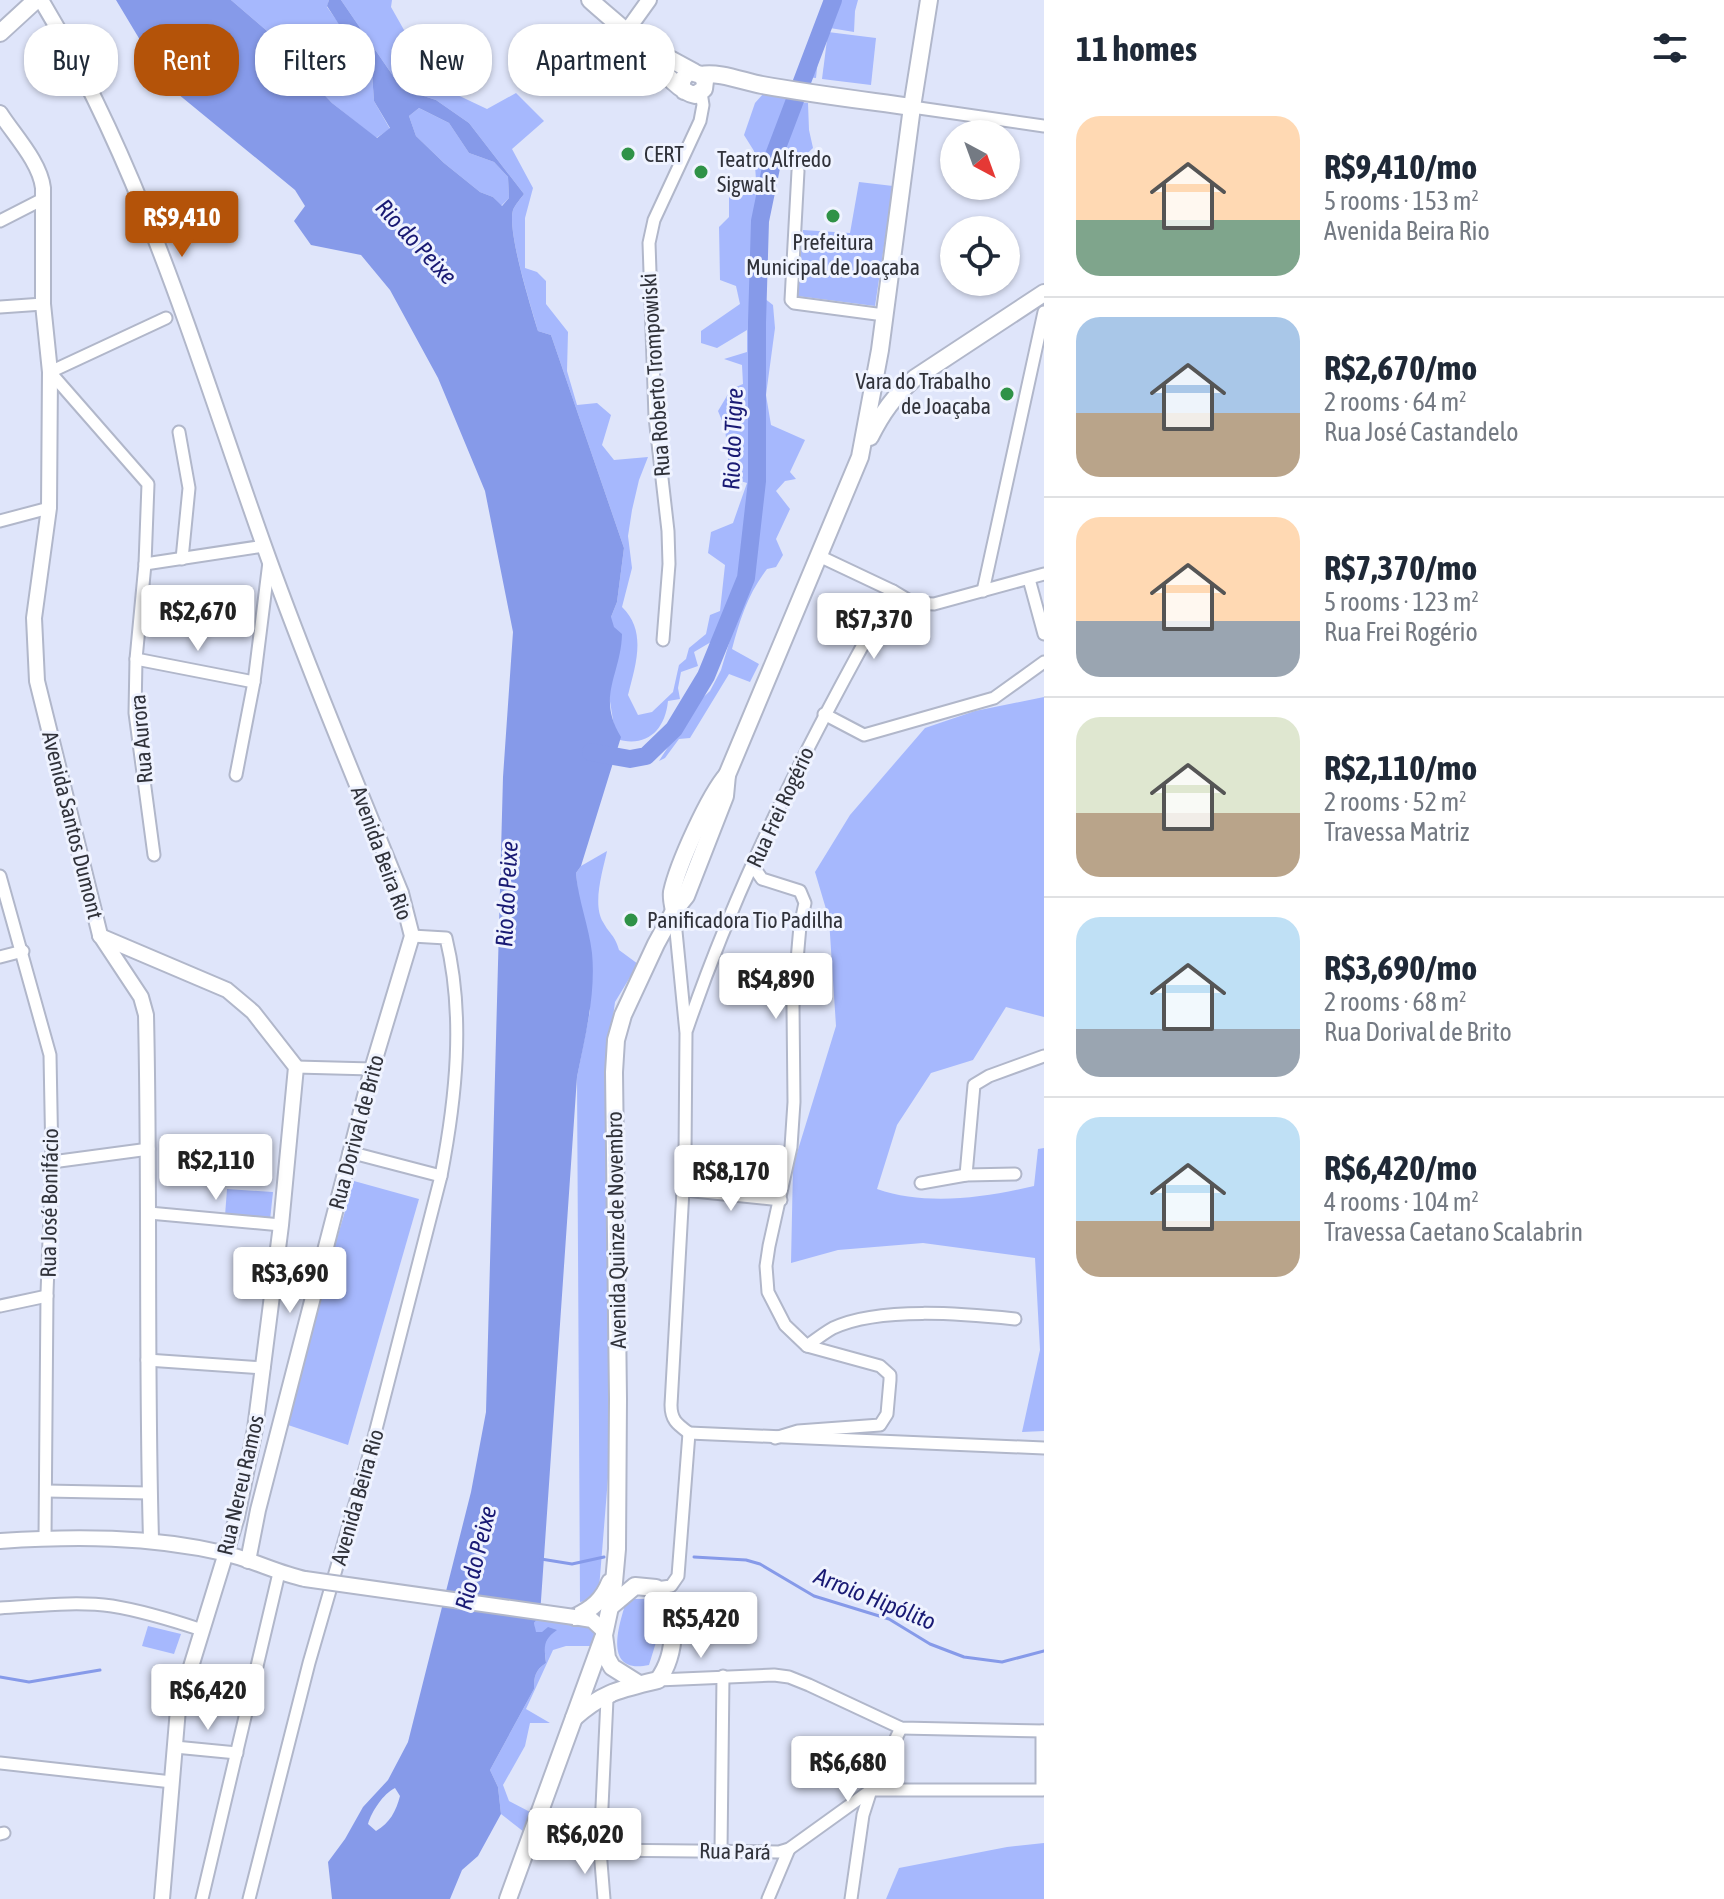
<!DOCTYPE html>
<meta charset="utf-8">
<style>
body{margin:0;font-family:"Asap Condensed",sans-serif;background:#f2f2f3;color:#1f2937;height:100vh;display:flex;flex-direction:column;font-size:30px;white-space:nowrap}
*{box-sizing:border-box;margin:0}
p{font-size:26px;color:#747a83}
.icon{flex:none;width:44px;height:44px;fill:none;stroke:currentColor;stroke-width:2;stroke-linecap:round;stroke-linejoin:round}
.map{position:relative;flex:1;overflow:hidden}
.sheet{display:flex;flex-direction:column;background:#fff;width:680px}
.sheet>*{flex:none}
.hud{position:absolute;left:24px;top:24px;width:760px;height:72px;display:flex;gap:16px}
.needle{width:52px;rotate:139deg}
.controls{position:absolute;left:940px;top:120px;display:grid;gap:16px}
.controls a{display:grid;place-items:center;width:80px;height:80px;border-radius:50%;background:#fff;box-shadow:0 2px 6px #0004;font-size:40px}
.price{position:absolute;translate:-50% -68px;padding:0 18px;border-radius:8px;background:#fff;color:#222;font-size:26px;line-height:52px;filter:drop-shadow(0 2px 4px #0008)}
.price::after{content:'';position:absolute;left:50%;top:48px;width:24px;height:18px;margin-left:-12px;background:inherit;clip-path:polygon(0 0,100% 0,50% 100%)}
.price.selected{background:#b45309;color:#fff}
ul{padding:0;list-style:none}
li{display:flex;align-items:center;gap:24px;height:200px;padding:0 32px}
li+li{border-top:2px solid #e0e1e3}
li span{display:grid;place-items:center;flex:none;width:224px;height:160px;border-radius:24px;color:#555}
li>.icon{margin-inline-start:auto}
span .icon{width:96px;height:96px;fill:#fffc;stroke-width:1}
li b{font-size:34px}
h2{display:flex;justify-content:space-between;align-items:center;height:96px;padding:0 32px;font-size:34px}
.tag{padding:0 28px;border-radius:32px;background:#fff;box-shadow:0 2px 6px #0004;font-size:28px;line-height:72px}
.tag.selected{background:#b45309;color:#fff}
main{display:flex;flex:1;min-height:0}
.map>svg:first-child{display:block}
</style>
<main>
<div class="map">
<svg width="1044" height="1899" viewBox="0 0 1044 1899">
<rect width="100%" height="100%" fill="#dfe5fa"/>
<g fill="#a6b8fd">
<polygon points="231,0 329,0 327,7 340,25 337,33 337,46 353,43 372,73 374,101 390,129 376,138 332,103 315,85 303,62"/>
<path d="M341,0H392L391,7L417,53L430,82L487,109L516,93L544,121L512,149L533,188L525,218V268L537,272L546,281V304L568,332L567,371L577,405L597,403L611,415L602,445L614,460L648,457L639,480L632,510L628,536L632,568L622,607C647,631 636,664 628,695L638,715L652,712L673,692L679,665L686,659L689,648L706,634L710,615L720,611L725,565L708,553L711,532L733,523L747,483L730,478L725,428L718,411L731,389L743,384L742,365L724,359L747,352V330L717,348L701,343V331L740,304L736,286L720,280L719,227L729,217V184L756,180L754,151L744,135L755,103L763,94L776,95L791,100L763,182L757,226L756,463L754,510L749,543L723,628L711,642L694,652L698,666L681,672L678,688L680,699L668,701C665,731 646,748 616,739L609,695L611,617L617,602L624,548L551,335L538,331C531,306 507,232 513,210C515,205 521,198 524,194L469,123L436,100L402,89Z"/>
<polygon points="842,0 858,0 855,11 854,32 830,28 819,49 816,78 806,77 824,31"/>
<polygon points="828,32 876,38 871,85 822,79"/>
<polygon points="800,102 808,103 809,130 813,148 797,163 778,164"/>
<polygon points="419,108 449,123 469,153 494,162 508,177 509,198 501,206 493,197 480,192 444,163 416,136 409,116"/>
<polygon points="859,182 893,186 875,306 797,296 803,230 850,233"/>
<path d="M764,298L773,305L775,328L766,395L771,425L805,440L790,472L796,479L785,481L776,491L790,509L776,539L783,555L776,567L767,569C748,594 740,619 732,649L759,664L750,682L729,674L690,738L679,739L665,758L659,761L695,705L710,691L721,670L755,556L763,475Z"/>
<path d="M1044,697V1017L1006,1007L973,1060L931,1073L897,1125L877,1189C926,1206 984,1198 1034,1186L1038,1149L1044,1148V1431L1022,1432L1040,1350L1035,1258L923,1243L838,1250L791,1263L793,1166L836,1026L829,919L815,872L850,815L925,728L975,711Z"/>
<path d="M607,851C603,870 592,904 603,922C610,935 615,935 619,950L638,964L615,1002L609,1047L611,1441L599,1589L591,1600L580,1602L577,1077L590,1011L576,873L581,866Z"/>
<polygon points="354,1181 419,1199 348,1445 282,1423"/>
<polygon points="227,1189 273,1192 270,1220 225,1216"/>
<path d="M627,1599H654L657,1639L649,1665C602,1675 619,1624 627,1599Z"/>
<path d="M537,1618L584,1626L596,1632L590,1646H566L553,1650L526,1709L550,1723H530L525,1746L503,1785L509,1801L532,1813L524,1832L501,1814L498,1787L490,1770L534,1689C534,1677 535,1670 546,1663L544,1644L546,1638L542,1632H535L534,1623Z"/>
<polygon points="148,1626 181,1634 174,1654 142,1646"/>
<polygon points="1044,1843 1044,1899 886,1899 899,1868 1007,1847"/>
</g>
<path fill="#869ae9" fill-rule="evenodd" d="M116,0H231L303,62L315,85L332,103L377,138L390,128L374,101L372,73L353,43L337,46L332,55L321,49L318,33L322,28L336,33L340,26L327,6L329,0H341L402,89L436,100L469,123L524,194C521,198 515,205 513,210C507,232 531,307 538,331L551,335L624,548L617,602L611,617L614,627L622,634C621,675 596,696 621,737L581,866L576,873C578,900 589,926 592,953C596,994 585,1037 577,1077L540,1615L534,1623L536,1632H542L548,1627L557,1630C543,1640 544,1646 546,1663C535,1670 534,1677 534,1689L490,1770L498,1787L501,1814L478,1856L462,1870L450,1899H332L328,1862L345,1839L363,1807L388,1780L408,1742L471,1492L486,1412L503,777L513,632L485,491L438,378L390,290L361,255L311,245L294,221L305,206L295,190L167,85ZM419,108L449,123L469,153L494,162L508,177L509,198L502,206L493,197L480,192L444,163L416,136L409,116ZM395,1788L400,1796C396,1811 390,1823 376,1831L368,1824C372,1811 383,1794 395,1788Z"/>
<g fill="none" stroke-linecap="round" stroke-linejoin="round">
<g stroke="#869ae9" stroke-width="3">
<polyline points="694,1557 746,1560 760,1564 814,1596 889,1619 930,1644 964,1657 1002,1662 1044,1651"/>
<polyline points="541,1559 572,1564 604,1557"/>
<polyline points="0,1677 29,1682 100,1670"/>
</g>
<polyline stroke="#869ae9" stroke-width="18" points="591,752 630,759 646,756 674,729 706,676 746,578 757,481 757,323 760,221 773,158 833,0"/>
<g stroke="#b1b7ca" stroke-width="15">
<g id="minor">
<polyline points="912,107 1044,126"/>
<polyline points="798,171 791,300 794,303 884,315"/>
<polyline points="0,221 43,199"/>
<polyline points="0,307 43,304"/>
<polyline points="179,432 189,488 182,559"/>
<polyline points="0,521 49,508"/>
<polyline points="819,556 893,591 913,603 934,604 1044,574"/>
<polyline points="145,564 264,546"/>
<polyline points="1029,579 1044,634"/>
<polyline points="983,591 1044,312"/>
<polyline points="663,640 669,564 668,531 655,417 649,243 654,220 700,121 703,105 701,92"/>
<polyline points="136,659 254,682"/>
<polyline points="824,714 864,735 994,698 1044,662"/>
<polyline points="236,775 254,682 269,562"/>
<polyline points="154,855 135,713 136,659 145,564 148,484 50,372 166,318"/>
<polyline points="753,866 762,879 800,891 805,903 800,926 793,1006 794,1102 791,1147 769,1246 766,1266 768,1292 785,1325 807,1346 880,1366 890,1375 890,1380 887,1414 880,1425 798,1431 775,1438"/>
<polyline points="0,876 50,1055 52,1162 47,1293 45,1538"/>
<path d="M674,911L686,1033L685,1154L671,1405C671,1420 677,1424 689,1433"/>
<polyline points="0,957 23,951"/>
<path d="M687,1029C739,876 814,731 893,591"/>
<polyline points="296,1067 372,1069"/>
<polyline points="349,1152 441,1176"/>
<polyline points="52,1162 149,1149"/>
<polyline points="966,1175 974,1085 989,1076 1044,1056"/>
<polyline points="921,1183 966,1175 1015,1174"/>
<polyline points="684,1190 781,1200"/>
<polyline points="149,1213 281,1225"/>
<polyline points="0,1306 47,1296"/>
<path d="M807,1346C815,1340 824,1333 833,1328C879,1306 966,1314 1015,1319"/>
<polyline points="147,1360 264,1368"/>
<polyline points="689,1433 1044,1448"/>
<polyline points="46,1491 149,1493"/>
<polyline points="656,1588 671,1586 678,1576 689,1433"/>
<path d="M0,1608C36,1606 75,1601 112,1606C143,1611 172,1620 202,1630"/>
<polyline points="658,1680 774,1675 789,1677 809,1685 901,1728 1044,1731"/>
<polyline points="175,1747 237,1753"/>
<polyline points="0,1763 172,1782"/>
<polyline points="0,1834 4,1833"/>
<polyline points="600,1850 779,1852 789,1849 871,1790 1042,1790 1042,1731"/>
<polyline points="721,1851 723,1676"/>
<polyline points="202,1899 279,1573"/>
<path d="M249,1899L309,1663L372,1445L441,1176C456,1098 465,1016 446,938L412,936"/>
<polyline points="604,1899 600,1850 607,1699 613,1695"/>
<polyline points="768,1899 789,1849"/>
<polyline points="851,1899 863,1815 871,1790 901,1728"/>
</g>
</g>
<g stroke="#b1b7ca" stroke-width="18">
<g id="tertiary">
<path d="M41,0C143,169 197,358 263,543C305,661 354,777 401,893L412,936L372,1069L258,1510L248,1561"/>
<polyline points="626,32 649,0"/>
<path d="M0,113C14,135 40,162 43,188V304L50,372L49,508L34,618L37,681L100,935L141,997L146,1015C150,1190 146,1364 151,1539"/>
<polyline points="100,936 227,990 253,1012 296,1067 281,1225 255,1429 237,1517 178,1709 162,1899"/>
<path d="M0,1541C75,1536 149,1536 223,1553C251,1559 277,1573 305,1579"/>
<polyline points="574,1617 592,1620 605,1632"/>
</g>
</g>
<g stroke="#b1b7ca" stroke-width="20">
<polyline id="secondary" points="0,33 36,0"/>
</g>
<g stroke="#b1b7ca" stroke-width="20">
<g id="primary">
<path d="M590,0C604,13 620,25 634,39C650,53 674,91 695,95L704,89L705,81L701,75L691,72C682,76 680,83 684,91"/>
<polyline points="646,46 694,72"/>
<path d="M701,75C718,71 745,82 762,85C812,94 862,100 912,107"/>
<path d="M870,437C882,413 894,396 915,378L1044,293"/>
<path d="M674,911C673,905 671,899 672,892C678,864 709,796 727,775"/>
<path d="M575,1617C592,1609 603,1600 610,1582"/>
<polyline points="639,1684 612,1667 607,1658 604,1635 613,1593 617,1549 618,1399 614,1072 616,1040 623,1015 656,944 674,911 686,896 725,796 727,775 860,457 880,350 912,107 929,0"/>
<path d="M574,1718C602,1692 622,1689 658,1680C676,1656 680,1610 656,1588L635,1586L610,1607"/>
<polyline points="508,1899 603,1638"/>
</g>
</g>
<use href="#minor" stroke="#fff" stroke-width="11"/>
<use href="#tertiary" stroke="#fff" stroke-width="14"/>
<use href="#secondary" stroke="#fff" stroke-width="16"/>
<use href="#primary" stroke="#fff" stroke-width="16"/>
<g stroke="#b1b7ca" stroke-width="18" stroke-linecap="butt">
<polyline id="tertiary-bridge" points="305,1579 574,1617"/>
</g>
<use href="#tertiary-bridge" stroke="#fff" stroke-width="14"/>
</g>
<g fill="#2f9247" stroke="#eff3ff" stroke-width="3">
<circle cx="628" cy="154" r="8"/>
<circle cx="701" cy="172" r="8"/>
<circle cx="833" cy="216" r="8"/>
<circle cx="1007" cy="394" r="8"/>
<circle cx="631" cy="920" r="8"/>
</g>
<g text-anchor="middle" stroke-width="6" stroke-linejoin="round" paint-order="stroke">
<g font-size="22" fill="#30323a" stroke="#eff3ff" text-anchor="start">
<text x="644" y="162">CERT</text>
<text x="717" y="167">Teatro Alfredo<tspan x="717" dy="25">Sigwalt</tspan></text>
<text x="833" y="250" text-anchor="middle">Prefeitura<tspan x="833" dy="25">Municipal de Joaçaba</tspan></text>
<text x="991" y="389" text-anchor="end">Vara do Trabalho<tspan x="991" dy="25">de Joaçaba</tspan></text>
<text x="647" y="928">Panificadora Tio Padilha</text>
</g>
<g font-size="22" fill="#30323a" stroke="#eff3ff">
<text transform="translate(655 375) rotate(-94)" y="8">Rua Roberto Trompowiski</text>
<text transform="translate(141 739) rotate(-95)" y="8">Rua Aurora</text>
<text transform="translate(780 807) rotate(-65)" y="8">Rua Frei Rogério</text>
<text transform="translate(73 825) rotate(76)" y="8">Avenida Santos Dumont</text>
<text transform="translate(382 853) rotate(70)" y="8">Avenida Beira Rio</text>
<text transform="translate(356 1132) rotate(-75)" y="8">Rua Dorival de Brito</text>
<text transform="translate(49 1203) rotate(-89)" y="8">Rua José Bonifácio</text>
<text transform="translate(616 1230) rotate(-91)" y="8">Avenida Quinze de Novembro</text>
<text transform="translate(240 1485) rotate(-77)" y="8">Rua Nereu Ramos</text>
<text transform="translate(357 1497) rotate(-74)" y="8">Avenida Beira Rio</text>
<text transform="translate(735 1851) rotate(1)" y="8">Rua Pará</text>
</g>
<g font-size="24" font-style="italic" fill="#191a74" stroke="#eff3ff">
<text transform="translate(416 242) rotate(47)" y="8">Rio do Peixe</text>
<text transform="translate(733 439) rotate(-88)" y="8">Rio do Tigre</text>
<text transform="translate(507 894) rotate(-87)" y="8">Rio do Peixe</text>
<text transform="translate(476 1558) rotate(-76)" y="8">Rio do Peixe</text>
<text transform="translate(875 1599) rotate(22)" y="8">Arroio Hipólito</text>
</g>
</g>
</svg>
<div class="controls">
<a><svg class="needle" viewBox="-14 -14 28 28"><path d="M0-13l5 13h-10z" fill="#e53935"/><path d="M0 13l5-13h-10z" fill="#747a83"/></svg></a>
<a><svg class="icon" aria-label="locate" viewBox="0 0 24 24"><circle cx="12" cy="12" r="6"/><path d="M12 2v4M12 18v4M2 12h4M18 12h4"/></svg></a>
</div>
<b class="price selected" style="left:182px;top:259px">R$9,410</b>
<b class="price" style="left:198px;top:653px">R$2,670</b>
<b class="price" style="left:874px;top:661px">R$7,370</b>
<b class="price" style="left:776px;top:1021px">R$4,890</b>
<b class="price" style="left:216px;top:1202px">R$2,110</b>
<b class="price" style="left:731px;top:1213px">R$8,170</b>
<b class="price" style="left:290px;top:1315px">R$3,690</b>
<b class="price" style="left:701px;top:1660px">R$5,420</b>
<b class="price" style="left:208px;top:1732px">R$6,420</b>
<b class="price" style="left:848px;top:1804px">R$6,680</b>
<b class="price" style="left:585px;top:1876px">R$6,020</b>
<div class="hud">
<a class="tag">Buy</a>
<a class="tag selected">Rent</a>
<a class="tag">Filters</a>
<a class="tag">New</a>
<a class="tag">Apartment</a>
</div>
</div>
<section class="sheet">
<h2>11 homes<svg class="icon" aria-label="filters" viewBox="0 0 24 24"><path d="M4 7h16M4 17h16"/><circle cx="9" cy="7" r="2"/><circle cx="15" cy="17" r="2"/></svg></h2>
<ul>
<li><span style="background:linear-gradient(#ffd9b3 65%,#7fa58c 0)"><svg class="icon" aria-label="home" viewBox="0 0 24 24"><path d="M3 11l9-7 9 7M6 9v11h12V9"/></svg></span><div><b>R$9,410/mo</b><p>5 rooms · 153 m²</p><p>Avenida Beira Rio</p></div></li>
<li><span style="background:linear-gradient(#a9c7e8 60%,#b9a48a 0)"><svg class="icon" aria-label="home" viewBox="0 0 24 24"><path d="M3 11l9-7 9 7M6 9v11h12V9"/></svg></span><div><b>R$2,670/mo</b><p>2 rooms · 64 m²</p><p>Rua José Castandelo</p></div></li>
<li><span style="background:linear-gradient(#ffd9b3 65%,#9aa5b1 0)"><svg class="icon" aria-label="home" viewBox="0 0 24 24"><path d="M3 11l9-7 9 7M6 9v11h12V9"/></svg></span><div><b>R$7,370/mo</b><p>5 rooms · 123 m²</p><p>Rua Frei Rogério</p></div></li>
<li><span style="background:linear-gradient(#dfe7d0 60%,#b9a48a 0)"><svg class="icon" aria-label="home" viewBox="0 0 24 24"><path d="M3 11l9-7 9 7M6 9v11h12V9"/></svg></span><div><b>R$2,110/mo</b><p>2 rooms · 52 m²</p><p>Travessa Matriz</p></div></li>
<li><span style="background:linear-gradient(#bfe0f5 70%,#9aa5b1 0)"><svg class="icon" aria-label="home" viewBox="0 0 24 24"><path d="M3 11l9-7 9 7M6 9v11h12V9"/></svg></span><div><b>R$3,690/mo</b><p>2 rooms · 68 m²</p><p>Rua Dorival de Brito</p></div></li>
<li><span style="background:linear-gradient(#bfe0f5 65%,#b9a48a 0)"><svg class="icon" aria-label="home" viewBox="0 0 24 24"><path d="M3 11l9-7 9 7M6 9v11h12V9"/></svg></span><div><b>R$6,420/mo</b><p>4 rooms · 104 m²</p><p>Travessa Caetano Scalabrin</p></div></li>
</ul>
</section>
</main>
